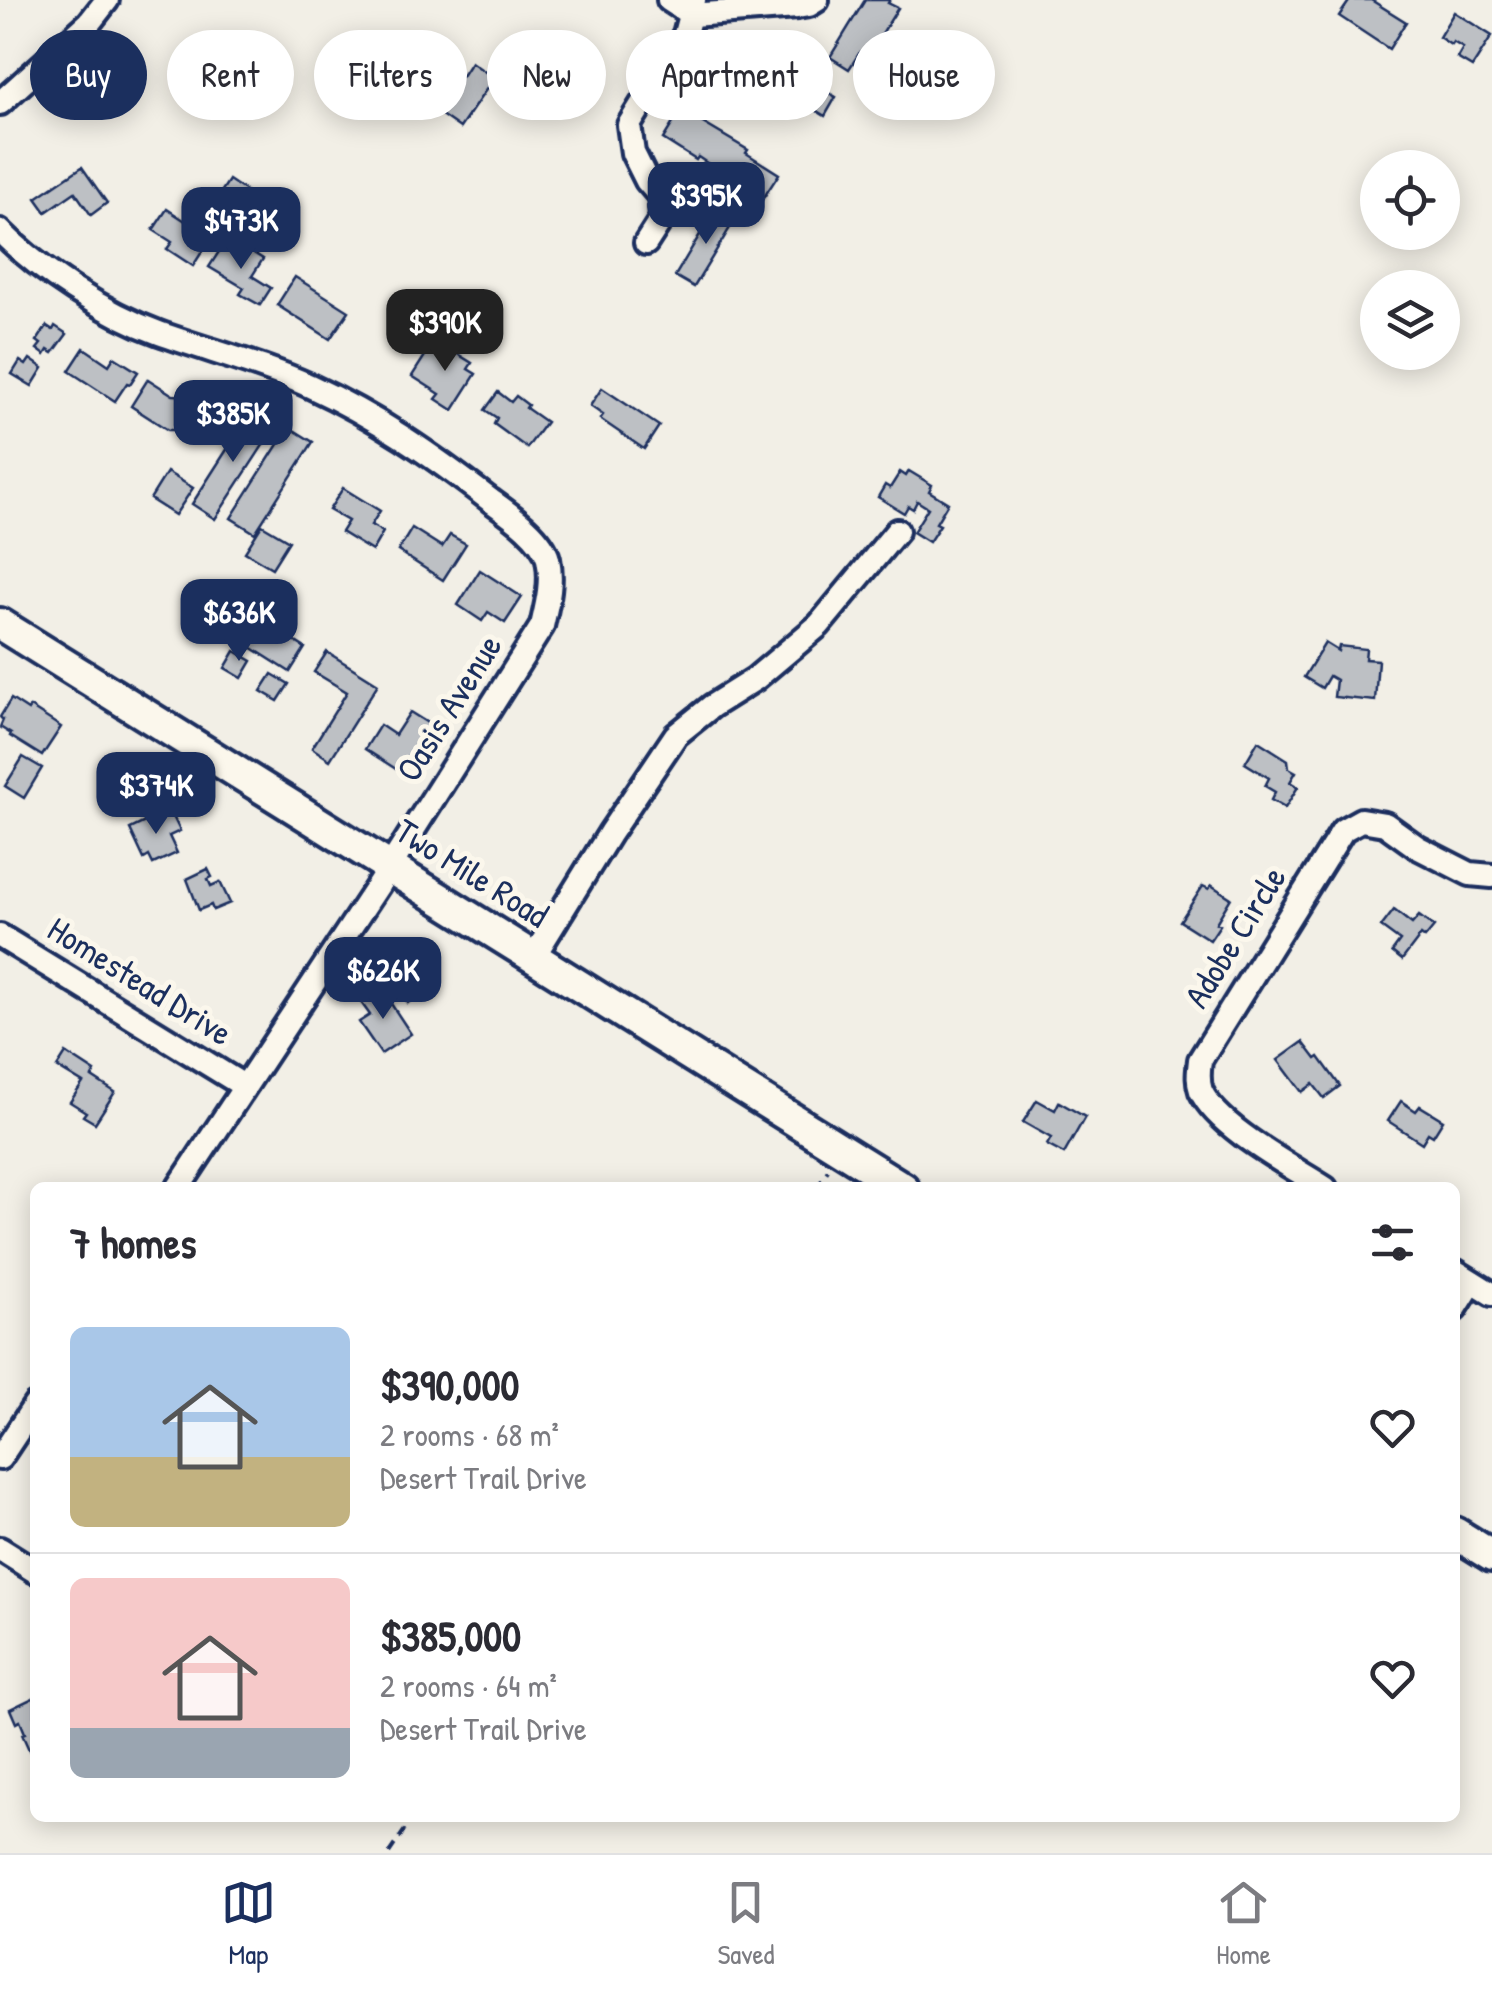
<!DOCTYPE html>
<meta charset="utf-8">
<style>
body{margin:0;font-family:"Patrick Hand",sans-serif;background:#f7f7f7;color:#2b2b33;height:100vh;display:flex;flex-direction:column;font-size:38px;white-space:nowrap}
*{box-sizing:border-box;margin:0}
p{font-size:32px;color:#7c7c81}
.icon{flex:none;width:55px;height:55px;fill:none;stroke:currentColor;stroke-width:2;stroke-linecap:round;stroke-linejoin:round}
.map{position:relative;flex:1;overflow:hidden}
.details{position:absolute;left:30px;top:1182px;width:1430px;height:640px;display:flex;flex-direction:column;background:#fff;border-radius:15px;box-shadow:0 5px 25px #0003}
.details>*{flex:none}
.guide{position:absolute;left:30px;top:30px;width:1432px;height:90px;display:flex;gap:20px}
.buttons{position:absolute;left:1360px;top:150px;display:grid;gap:20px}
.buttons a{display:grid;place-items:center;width:100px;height:100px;border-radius:50%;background:#fff;box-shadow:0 5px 25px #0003;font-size:50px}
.price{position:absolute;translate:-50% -85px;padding:0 22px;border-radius:20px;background:#1b2f5e;color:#fff;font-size:32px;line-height:65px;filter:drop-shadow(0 2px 5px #0008)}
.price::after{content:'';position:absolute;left:50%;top:60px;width:30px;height:22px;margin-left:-15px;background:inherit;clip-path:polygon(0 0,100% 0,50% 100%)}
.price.current{background:#222;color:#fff}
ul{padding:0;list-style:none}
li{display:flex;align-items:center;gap:30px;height:250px;padding:0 40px}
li+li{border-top:2px solid #e1e1e2}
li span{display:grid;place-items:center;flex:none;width:280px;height:200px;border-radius:15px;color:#555}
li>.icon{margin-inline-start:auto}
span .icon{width:120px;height:120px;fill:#fffc;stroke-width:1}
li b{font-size:42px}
h2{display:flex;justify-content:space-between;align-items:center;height:120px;padding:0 40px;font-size:42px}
.pill{padding:0 35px;border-radius:45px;background:#fff;box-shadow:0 5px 25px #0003;font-size:35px;line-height:90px}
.pill.current{background:#1b2f5e;color:#fff}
.tab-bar{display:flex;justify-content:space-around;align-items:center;height:140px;border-top:2px solid #e1e1e2;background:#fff;font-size:28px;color:#7c7c81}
.tab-bar a{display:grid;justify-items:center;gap:5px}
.tab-bar .current{color:#1b2f5e}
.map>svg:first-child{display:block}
</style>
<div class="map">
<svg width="1492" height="1853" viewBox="0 0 1492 1853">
<rect width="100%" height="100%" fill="#f2efe6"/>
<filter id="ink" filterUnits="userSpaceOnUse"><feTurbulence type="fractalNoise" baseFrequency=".01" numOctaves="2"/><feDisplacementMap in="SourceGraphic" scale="20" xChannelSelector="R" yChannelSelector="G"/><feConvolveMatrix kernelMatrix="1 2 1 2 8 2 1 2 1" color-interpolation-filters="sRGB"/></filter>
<g filter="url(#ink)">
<g fill="#bdc0c4" stroke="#1b2f5e" stroke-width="2.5">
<polygon points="865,0 890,0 888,3 898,8 868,56 860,52 849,69 830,57"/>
<polygon points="1350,0 1371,0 1406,22 1389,49 1339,16"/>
<polygon points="1454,12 1492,36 1472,67 1457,58 1463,48 1453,42 1451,45 1439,37"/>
<polygon points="754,45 770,55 774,48 824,79 819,87 836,97 825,116 742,64"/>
<polygon points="412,52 432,66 436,59 462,76 471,62 494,78 460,128 424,103 427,98 410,86 401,99 378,83 393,60 402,66"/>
<polygon points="681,110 748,150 746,153 779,174 762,200 698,157 696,160 663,139"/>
<polygon points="82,167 107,203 91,215 75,192 46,212 36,198"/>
<polygon points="229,180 247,192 231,218 212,206"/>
<polygon points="717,206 736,218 694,287 675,276"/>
<polygon points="167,209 187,222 192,214 216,230 193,266 167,249 172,242 153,230"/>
<polygon points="224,244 242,255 247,249 263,259 252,276 271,288 260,305 240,294 244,288 209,267"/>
<polygon points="295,277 349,311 330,339 277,305"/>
<polygon points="47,326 53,330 55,326 67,334 53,353 48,350 45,355 37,349 41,344 37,341"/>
<polygon points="435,340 472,363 468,369 476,374 453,410 436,399 440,394 412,376"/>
<polygon points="84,348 109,365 114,357 138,372 130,384 127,383 115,401 69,371"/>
<polygon points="30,359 43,368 32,386 12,374 20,361 26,365"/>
<polygon points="148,379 173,395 193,396 192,430 168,430 131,406"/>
<polygon points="602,388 659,426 644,449 600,419 603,415 590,406"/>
<polygon points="498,392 511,402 516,396 528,405 526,408 546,422 527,448 494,424 497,418 485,410"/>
<polygon points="251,412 275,427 215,519 192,504"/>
<polygon points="289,427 313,442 255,533 231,518"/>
<polygon points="909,471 932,485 929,491 948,503 936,523 940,525 929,542 913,532 928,508 917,501 913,509 908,506 904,513 878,497 885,485 890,488 900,472 906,476"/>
<polygon points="167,472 193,488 175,515 150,499"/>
<polygon points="343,488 380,511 371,525 383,532 372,551 341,532 348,521 329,510"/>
<polygon points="262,525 289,541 272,568 245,552"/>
<polygon points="412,528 442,547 450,535 466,544 443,580 398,551"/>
<polygon points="480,570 522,597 505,623 488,612 482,621 458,605"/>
<polygon points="261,620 305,648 290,672 246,644"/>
<polygon points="1325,643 1338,651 1339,646 1366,649 1365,659 1378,660 1375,701 1334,697 1336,680 1329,676 1322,688 1304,677"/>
<polygon points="235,651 252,661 242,678 225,668"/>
<polygon points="327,652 378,684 330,760 312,748 347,692 314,672"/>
<polygon points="272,674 289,684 278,701 261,691"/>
<polygon points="11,699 28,710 30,707 61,727 42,756 10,736 11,734 0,727 3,720 0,717"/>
<polygon points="410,712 429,724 399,771 365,749 380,725 395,735"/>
<polygon points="1258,741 1288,760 1289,768 1296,772 1290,782 1298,787 1285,808 1271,800 1275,792 1265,786 1269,778 1245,763"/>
<polygon points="23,757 42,768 24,798 5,786"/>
<polygon points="170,810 180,831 169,836 177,853 153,864 149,856 144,859 130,829"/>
<polygon points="208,869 212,877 208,879 211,886 220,882 230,903 213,910 211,905 199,910 187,879"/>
<polygon points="1211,885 1231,898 1216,923 1220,925 1210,940 1180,921 1203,886 1209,889"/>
<polygon points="1394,910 1412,924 1419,916 1434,927 1425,938 1421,935 1402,960 1392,952 1400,941 1381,927"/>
<polygon points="401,968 420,993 408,1003 389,978"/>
<polygon points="380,987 411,1034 381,1054 359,1022 370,1015 360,1001"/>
<polygon points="1303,1042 1316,1059 1319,1057 1340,1086 1324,1098 1313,1084 1302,1092 1278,1060"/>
<polygon points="66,1053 95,1072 92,1077 115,1092 95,1123 83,1116 86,1112 70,1102 83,1083 57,1067"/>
<polygon points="1037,1100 1055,1110 1059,1102 1085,1117 1064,1154 1047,1145 1051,1138 1023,1122"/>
<polygon points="1401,1101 1416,1111 1420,1106 1443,1120 1433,1136 1428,1133 1422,1143 1388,1121"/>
<polygon points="35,1697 35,1750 30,1752 22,1734 25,1733 20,1721 16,1723 10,1709"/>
</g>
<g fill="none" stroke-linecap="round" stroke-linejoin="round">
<g stroke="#1b2f5e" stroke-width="30">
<g id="minor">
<polyline points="669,0 692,15 797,7 809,5 817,0"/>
<polyline points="0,103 89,23 107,0"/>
<path d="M0,231C41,272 104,313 159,333C209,351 262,364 310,386C377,417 432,455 490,500C508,513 542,536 548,559C553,582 547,604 542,626L379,884L178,1188"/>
<polyline points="646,243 662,218 660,196 647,181 633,153 629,125 685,34 694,0"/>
<polyline points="0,936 244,1086"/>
<polyline points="534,956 610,833 676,735 712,706 755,679 819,625 897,531"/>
<path d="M1325,1188C1291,1166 1217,1127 1201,1091C1197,1080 1199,1070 1200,1060L1343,830L1361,820L1385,824L1417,847L1470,874L1492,876"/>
<polyline points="1455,1271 1492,1294"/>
<polyline points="1455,1309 1472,1282"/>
<polyline points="0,1458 35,1405"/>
<polyline points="0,1549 35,1571"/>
</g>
</g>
<g stroke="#1b2f5e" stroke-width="38">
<g id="major">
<polyline points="0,624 903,1188"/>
<polyline points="1455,1533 1492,1556"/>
</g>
</g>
<g stroke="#1b2f5e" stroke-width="4" stroke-dasharray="10 8" stroke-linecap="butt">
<polyline points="817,1188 828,1170"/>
<polyline points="389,1853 413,1818"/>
</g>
<use href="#minor" stroke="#fbf7ec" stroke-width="22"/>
<use href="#major" stroke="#fbf7ec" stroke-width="30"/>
</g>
</g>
<g text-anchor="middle" stroke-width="10" stroke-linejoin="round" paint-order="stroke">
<g font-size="35" fill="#1b2f5e" stroke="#fbf7ec">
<text transform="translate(449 708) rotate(-58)" y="12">Oasis Avenue</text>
<text transform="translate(472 873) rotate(32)" y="12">Two Mile Road</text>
<text transform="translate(1235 937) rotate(-58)" y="12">Adobe Circle</text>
<text transform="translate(140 981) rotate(32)" y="12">Homestead Drive</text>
</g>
</g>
</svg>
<div class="buttons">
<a><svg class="icon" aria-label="locate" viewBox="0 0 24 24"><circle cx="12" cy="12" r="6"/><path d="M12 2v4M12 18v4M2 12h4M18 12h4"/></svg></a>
<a><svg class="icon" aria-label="layers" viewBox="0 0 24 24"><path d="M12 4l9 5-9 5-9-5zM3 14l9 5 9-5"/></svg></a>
</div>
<b class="price" style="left:706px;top:247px">$395K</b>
<b class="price" style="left:241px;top:272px">$473K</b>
<b class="price current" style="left:445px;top:374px">$390K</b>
<b class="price" style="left:233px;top:465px">$385K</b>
<b class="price" style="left:239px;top:664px">$636K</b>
<b class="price" style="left:156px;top:837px">$374K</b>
<b class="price" style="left:383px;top:1022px">$626K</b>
<div class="guide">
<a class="pill current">Buy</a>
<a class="pill">Rent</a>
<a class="pill">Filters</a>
<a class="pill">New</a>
<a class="pill">Apartment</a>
<a class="pill">House</a>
</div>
<section class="details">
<h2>7 homes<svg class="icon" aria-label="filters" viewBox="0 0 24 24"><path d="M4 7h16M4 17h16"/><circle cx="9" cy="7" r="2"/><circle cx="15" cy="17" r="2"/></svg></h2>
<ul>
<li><span style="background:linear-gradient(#a9c7e8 65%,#c2b280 0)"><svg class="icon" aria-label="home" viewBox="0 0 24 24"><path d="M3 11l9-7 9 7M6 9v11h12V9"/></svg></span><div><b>$390,000</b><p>2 rooms · 68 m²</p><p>Desert Trail Drive</p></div><svg class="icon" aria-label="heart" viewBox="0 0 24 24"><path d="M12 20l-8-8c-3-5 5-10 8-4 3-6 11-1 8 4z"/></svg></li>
<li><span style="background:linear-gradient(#f6c9c9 75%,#9aa5b1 0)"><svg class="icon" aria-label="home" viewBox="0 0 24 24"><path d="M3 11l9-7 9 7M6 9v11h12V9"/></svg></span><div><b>$385,000</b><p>2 rooms · 64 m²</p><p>Desert Trail Drive</p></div><svg class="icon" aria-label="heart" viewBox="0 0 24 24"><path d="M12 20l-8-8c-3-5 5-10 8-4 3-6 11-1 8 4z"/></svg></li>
</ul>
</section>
</div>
<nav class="tab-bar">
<a class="current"><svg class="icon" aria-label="map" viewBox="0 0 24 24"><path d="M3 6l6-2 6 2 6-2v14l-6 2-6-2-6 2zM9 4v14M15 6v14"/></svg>Map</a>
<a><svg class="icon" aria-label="saved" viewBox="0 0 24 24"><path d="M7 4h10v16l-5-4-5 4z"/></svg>Saved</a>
<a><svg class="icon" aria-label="home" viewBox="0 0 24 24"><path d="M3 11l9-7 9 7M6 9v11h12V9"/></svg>Home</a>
</nav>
